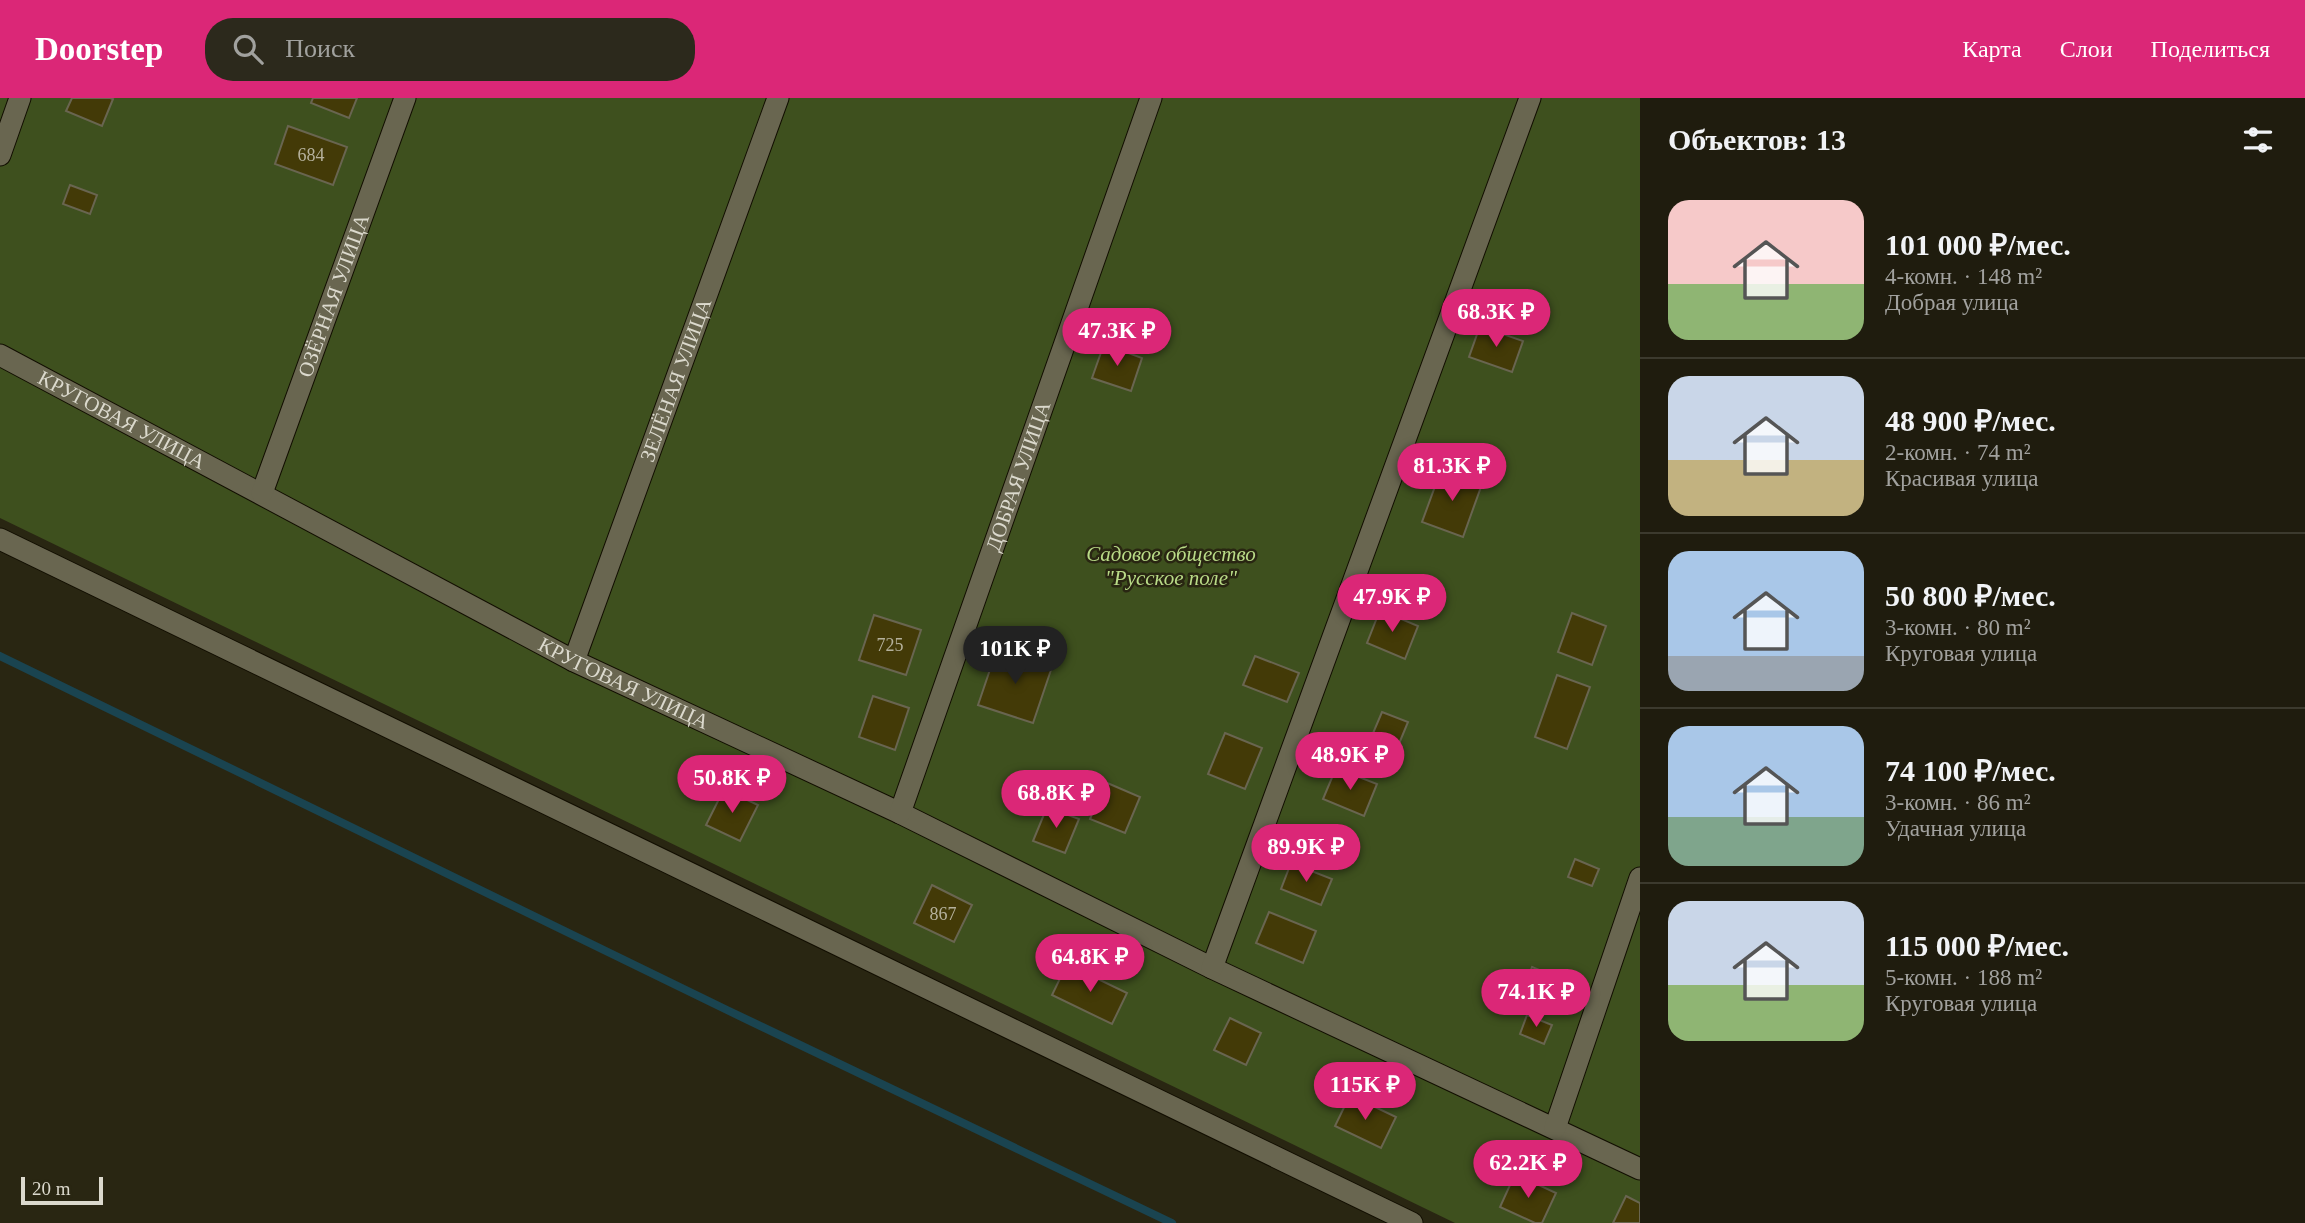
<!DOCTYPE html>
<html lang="ru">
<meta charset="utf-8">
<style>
body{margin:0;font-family:Georgia,serif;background:#2c291c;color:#f1f3f6;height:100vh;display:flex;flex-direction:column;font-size:26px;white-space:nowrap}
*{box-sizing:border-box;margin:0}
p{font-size:23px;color:#a1a19e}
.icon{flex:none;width:38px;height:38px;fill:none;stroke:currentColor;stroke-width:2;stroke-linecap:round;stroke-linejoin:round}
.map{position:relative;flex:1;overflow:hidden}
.sheet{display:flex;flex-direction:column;background:#1f1c0e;width:665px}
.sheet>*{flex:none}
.scale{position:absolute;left:21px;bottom:18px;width:82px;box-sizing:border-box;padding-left:7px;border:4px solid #dbd9cd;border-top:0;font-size:19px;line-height:24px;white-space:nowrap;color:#dbd9cd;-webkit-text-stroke:5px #292612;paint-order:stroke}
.price{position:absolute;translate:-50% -60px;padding:0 16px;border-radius:24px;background:#db2777;color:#fff;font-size:23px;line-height:46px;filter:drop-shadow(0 2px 4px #0008)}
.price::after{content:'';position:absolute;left:50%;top:42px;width:21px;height:16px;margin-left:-10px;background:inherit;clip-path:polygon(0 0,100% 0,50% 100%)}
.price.current{background:#222;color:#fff}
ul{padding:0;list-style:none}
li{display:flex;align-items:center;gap:21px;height:175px;padding:0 28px}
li+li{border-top:2px solid #3c3a2e}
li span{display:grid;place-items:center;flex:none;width:196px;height:140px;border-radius:21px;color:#555}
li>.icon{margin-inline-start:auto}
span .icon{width:84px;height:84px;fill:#fffc;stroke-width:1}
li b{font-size:30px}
h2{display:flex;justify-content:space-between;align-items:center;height:84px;padding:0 28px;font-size:30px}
header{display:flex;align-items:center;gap:42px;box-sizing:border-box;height:98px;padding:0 35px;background:#db2777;color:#fff}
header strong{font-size:33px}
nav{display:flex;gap:38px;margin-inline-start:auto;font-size:24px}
.search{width:490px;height:63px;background:#2c291c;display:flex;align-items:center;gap:18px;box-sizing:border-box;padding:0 24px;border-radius:28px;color:#a1a19e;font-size:26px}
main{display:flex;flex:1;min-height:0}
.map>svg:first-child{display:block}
</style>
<header>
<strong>Doorstep</strong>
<div class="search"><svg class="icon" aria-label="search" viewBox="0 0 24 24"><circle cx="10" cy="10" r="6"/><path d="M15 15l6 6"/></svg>Поиск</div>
<nav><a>Карта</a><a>Слои</a><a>Поделиться</a></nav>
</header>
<main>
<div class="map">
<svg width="1640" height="1125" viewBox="0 0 1640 1125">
<rect width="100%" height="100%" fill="#292612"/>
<polygon fill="#3e501e" points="0,0 1640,0 1640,1125 1455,1125 0,420"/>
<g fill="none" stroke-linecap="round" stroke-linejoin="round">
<polyline stroke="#1a4450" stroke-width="8" points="0,558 727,912 1172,1125"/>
</g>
<g fill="#433a07" stroke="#696550" stroke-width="2">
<polygon points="72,0 110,0 113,1 102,28 66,13"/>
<polygon points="313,0 357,0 349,20 311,5"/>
<polygon points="288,28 347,49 333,87 275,66"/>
<polygon points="70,87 97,97 90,116 63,106"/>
<polygon points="1480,228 1523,243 1512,274 1469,259"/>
<polygon points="1104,246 1142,260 1131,293 1092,280"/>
<polygon points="1441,372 1482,386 1463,439 1422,424"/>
<polygon points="1380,512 1418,528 1405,561 1367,545"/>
<polygon points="1572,515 1606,528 1592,567 1558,554"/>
<polygon points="874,517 921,532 906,577 859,562"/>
<polygon points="997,551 1052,569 1033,625 978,607"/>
<polygon points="1255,558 1299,575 1287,604 1243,587"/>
<polygon points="1557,577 1590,589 1567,651 1535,639"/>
<polygon points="873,598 909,610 895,652 859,639"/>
<polygon points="1382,614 1408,624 1391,665 1365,654"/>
<polygon points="1225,635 1262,650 1245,691 1208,676"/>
<polygon points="1336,670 1377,686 1364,718 1323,701"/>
<polygon points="1105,684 1140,699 1125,735 1090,721"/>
<polygon points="724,691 758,707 740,743 706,727"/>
<polygon points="1047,709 1079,721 1065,755 1033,743"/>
<polygon points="1575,761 1599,771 1592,788 1568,779"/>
<polygon points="1291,765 1332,781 1321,807 1281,791"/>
<polygon points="932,787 972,807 954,844 914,825"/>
<polygon points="1269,814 1316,833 1303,865 1256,845"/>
<polygon points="1067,866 1127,895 1112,926 1052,897"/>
<polygon points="1532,869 1563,882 1554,903 1524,891"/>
<polygon points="1527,917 1552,927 1544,946 1520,936"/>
<polygon points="1230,920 1261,935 1246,967 1214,952"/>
<polygon points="1350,997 1396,1019 1381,1050 1335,1028"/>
<polygon points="1515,1076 1556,1095 1542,1125 1535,1125 1500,1109"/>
<polygon points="1626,1098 1640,1105 1640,1125 1613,1125"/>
</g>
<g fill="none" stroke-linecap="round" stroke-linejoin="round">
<g stroke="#120e00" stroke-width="23">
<g id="street">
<polyline points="0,57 20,0"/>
<path id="s1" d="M0,257L574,563L900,715L1212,870L1640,1071"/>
<path id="s2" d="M262,395L405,0"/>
<polyline points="0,441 1412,1125"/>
<path id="s3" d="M574,563L778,0"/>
<path id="s4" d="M900,715L1151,0"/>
<polyline points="1212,870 1530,0"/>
<polyline points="1555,1030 1640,780"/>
</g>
</g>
<use href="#street" stroke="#696650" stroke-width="21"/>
</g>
<g text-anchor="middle" stroke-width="5" stroke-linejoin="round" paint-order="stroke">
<g font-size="18" fill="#b5b19c">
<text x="311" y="63">684</text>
<text x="890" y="553">725</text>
<text x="943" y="822">867</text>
</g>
<g font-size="21" fill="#dbd9cd" stroke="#292612">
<text dy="7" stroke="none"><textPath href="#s2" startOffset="210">ОЗЁРНАЯ УЛИЦА</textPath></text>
<text dy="7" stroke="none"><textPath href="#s3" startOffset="299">ЗЕЛЁНАЯ УЛИЦА</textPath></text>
<text dy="7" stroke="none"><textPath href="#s1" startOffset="138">КРУГОВАЯ УЛИЦА</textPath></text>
<text dy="7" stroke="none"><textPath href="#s4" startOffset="357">ДОБРАЯ УЛИЦА</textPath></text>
<text dy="7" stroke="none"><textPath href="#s1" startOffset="705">КРУГОВАЯ УЛИЦА</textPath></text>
</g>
<g font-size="21" font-style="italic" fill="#b9db87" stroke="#292612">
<text x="1171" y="463">Садовое общество<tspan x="1171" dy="24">"Русское поле"</tspan></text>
</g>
</g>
</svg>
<div class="scale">20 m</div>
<b class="price" style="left:1496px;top:251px">68.3K ₽</b>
<b class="price" style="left:1117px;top:270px">47.3K ₽</b>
<b class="price" style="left:1452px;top:405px">81.3K ₽</b>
<b class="price" style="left:1392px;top:536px">47.9K ₽</b>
<b class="price current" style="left:1015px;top:588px">101K ₽</b>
<b class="price" style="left:1350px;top:694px">48.9K ₽</b>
<b class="price" style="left:732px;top:717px">50.8K ₽</b>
<b class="price" style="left:1056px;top:732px">68.8K ₽</b>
<b class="price" style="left:1306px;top:786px">89.9K ₽</b>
<b class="price" style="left:1090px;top:896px">64.8K ₽</b>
<b class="price" style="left:1536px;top:931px">74.1K ₽</b>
<b class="price" style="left:1365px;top:1024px">115K ₽</b>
<b class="price" style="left:1528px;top:1102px">62.2K ₽</b>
</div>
<section class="sheet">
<h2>Объектов: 13<svg class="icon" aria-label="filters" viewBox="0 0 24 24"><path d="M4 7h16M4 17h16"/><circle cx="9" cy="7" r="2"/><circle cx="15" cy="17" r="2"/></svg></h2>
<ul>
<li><span style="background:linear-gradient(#f6c9c9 60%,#8fb573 0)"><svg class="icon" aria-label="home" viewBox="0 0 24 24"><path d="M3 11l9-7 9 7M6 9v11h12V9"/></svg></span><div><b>101 000 ₽/мес.</b><p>4-комн. · 148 m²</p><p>Добрая улица</p></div></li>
<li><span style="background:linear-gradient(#c9d6e8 60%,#c2b280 0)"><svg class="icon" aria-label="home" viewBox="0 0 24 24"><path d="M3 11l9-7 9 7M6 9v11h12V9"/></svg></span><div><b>48 900 ₽/мес.</b><p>2-комн. · 74 m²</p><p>Красивая улица</p></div></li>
<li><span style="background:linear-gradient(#a9c7e8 75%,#9aa5b1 0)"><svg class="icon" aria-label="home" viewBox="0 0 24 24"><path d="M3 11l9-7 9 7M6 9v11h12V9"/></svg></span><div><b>50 800 ₽/мес.</b><p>3-комн. · 80 m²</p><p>Круговая улица</p></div></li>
<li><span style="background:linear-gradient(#a9c7e8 65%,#7fa58c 0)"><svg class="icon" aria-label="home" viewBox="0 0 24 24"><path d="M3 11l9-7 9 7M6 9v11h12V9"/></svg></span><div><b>74 100 ₽/мес.</b><p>3-комн. · 86 m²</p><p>Удачная улица</p></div></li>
<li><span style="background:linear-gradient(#c9d6e8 60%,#8fb573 0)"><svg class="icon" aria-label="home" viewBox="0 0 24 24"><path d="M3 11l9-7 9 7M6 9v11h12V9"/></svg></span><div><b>115 000 ₽/мес.</b><p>5-комн. · 188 m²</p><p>Круговая улица</p></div></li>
</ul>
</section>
</main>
